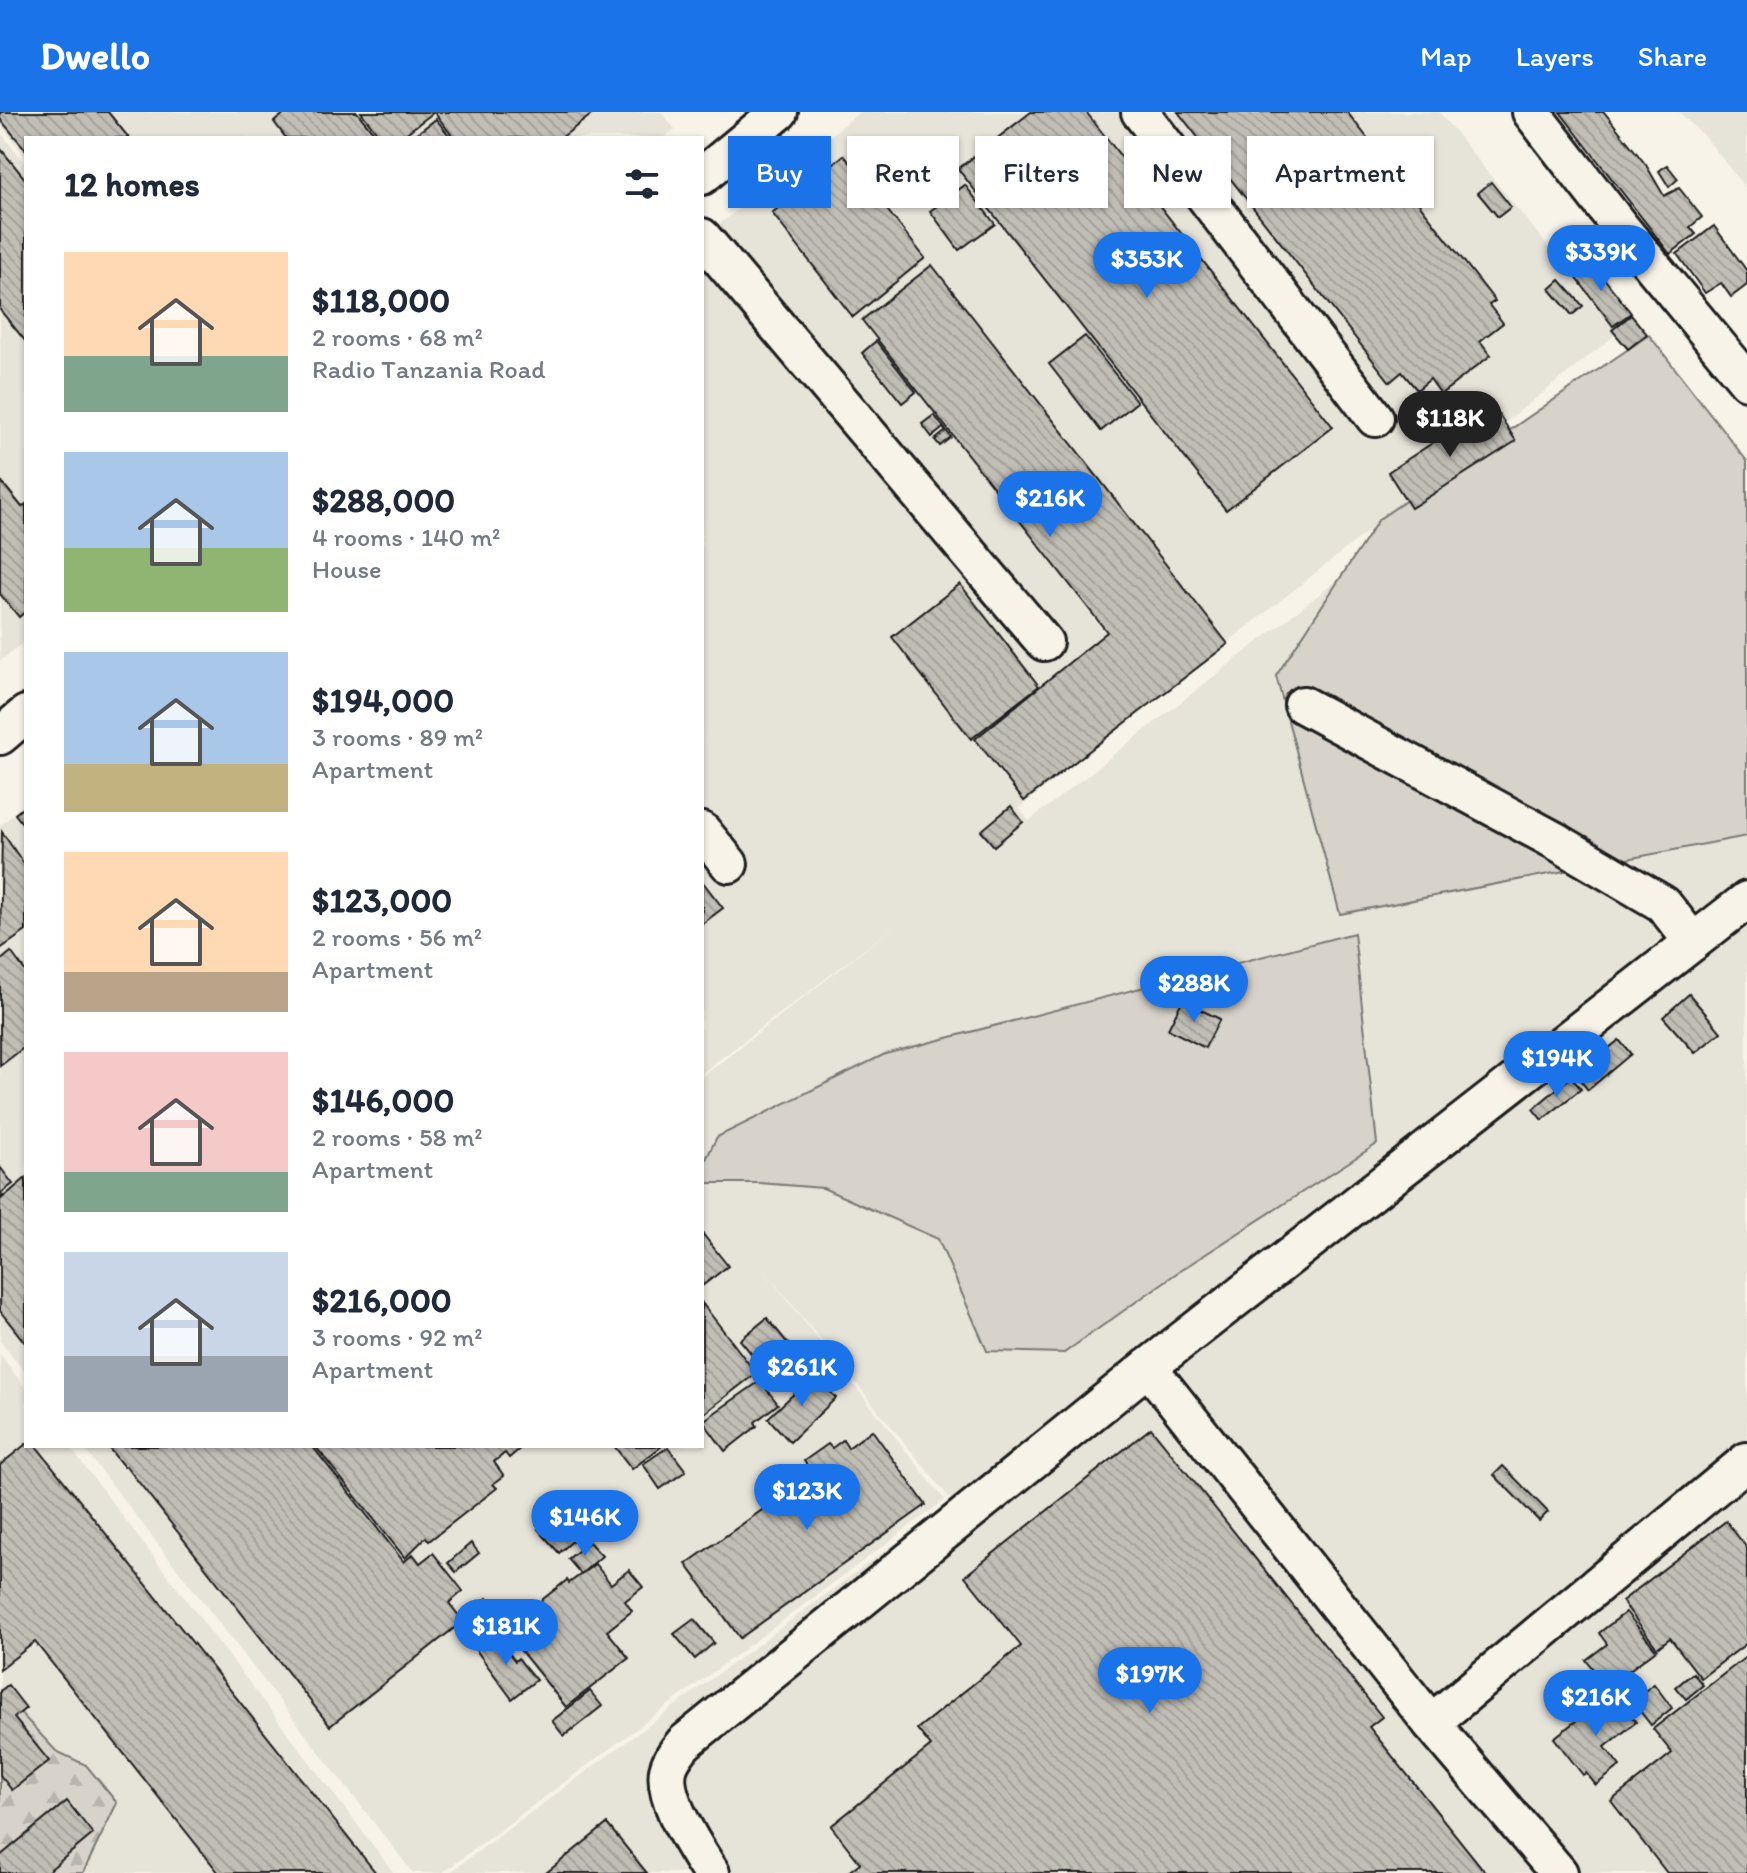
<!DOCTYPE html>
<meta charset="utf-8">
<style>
body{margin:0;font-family:Itim,sans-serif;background:#f6f6f7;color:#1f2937;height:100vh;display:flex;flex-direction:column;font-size:30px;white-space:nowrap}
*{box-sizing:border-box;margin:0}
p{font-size:26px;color:#747a83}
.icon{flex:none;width:44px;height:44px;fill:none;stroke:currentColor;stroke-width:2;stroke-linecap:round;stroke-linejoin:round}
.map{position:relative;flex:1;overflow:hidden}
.sheet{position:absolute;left:24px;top:24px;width:680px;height:1312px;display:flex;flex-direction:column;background:#fff;border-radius:0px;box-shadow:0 2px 6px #0004}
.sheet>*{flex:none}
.top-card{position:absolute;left:728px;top:24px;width:760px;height:72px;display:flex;gap:16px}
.price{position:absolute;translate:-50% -68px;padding:0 18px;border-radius:28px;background:#1a73e8;color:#fff;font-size:26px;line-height:52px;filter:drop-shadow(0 2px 4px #0008)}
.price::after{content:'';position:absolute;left:50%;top:48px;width:24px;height:18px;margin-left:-12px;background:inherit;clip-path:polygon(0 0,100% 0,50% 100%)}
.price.active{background:#222;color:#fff}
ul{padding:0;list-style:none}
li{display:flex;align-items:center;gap:24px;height:200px;padding:0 40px}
li span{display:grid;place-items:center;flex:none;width:224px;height:160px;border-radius:0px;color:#555}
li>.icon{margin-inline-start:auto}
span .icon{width:96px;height:96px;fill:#fffc;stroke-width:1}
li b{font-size:34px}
h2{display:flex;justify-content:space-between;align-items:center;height:96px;padding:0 40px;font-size:34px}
.pill{padding:0 28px;border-radius:0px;background:#fff;box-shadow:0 2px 6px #0004;font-size:28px;line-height:72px}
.pill.active{background:#1a73e8;color:#fff}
header{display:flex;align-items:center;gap:48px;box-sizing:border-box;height:112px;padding:0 40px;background:#1a73e8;color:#fff}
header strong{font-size:38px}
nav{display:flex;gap:44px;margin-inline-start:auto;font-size:28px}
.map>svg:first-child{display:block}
</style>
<header>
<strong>Dwello</strong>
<nav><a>Map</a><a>Layers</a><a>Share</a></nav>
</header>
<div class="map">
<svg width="1747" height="1761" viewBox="0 0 1747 1761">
<defs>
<pattern id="forest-firs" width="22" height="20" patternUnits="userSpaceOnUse" patternTransform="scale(2)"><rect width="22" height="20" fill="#d7d3cb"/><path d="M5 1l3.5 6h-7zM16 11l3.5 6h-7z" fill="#b8b5ae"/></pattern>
<pattern id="building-back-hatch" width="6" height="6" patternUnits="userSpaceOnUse" patternTransform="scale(2)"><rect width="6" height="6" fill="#c0beb5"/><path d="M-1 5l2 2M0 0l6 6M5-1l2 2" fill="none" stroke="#a4a39b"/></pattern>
</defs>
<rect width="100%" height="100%" fill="#f7f3e8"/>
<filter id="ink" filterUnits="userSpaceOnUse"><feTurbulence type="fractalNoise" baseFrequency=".0125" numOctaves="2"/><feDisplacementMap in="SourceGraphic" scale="16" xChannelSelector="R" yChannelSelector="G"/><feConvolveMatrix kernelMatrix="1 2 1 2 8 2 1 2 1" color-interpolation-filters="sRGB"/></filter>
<g filter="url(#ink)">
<g fill="#e6e3d9">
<polygon points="0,0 661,0 675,17 663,26 26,26 26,45 0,12"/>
<polygon points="860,0 1439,0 1618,221 1019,696 1029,709 1638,233 1747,371 1747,1761 449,1761 952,1389 758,1151 945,1388 442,1761 413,1761 82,1334 702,1334 702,965 900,810 702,961 702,126"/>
<polygon points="1679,0 1747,0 1747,78 1706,26"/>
<polygon points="0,20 26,52 26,528 0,549"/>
<polygon points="26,691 26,1262 0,1229 0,714"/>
<polygon points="0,1242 26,1277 26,1334 69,1334 394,1761 0,1761"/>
</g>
<g fill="#d7d3cb" stroke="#7a7874" stroke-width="2">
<polygon points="1649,223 1747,349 1747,724 1340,802 1276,564 1379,407"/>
<polygon points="1354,821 1377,1032 1181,1158 1064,1241 987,1239 938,1127 823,1076 759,1071 702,1071 702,1055 717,1025 885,942"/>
</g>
<polygon fill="url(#forest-firs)" stroke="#7a7874" stroke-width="2" points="0,1579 56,1639 86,1653 117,1691 83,1761 0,1761"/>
<g fill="url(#building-back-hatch)" stroke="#1c1c1c" stroke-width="2">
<polygon points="0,0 108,0 129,26 26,26 26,38 0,7"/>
<polygon points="286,0 357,0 378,26 286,26 274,10"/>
<polygon points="361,0 434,0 400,26 381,26"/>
<polygon points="434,0 595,0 561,26 454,26"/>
<polygon points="1031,0 1086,0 1333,315 1226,398 958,57"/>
<polygon points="1178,0 1347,0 1495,189 1489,193 1503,211 1480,229 1491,243 1441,282 1430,267 1417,278 1402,260 1390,270"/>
<polygon points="1560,0 1604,0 1646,53 1664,84 1679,76 1702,105 1690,115 1696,122 1670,142"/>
<polygon points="436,7 451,26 411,26"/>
<polygon points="0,36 26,68 26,230 0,198"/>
<polygon points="844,43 925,146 853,205 772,101"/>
<polygon points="1667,53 1678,67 1669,75 1659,59"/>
<polygon points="1491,70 1511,95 1498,105 1478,81"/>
<polygon points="965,73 995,112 959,138 930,99"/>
<polygon points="1714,114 1747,159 1747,173 1731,185 1721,171 1705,181 1677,142"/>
<polygon points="1589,147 1631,201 1613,214 1572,160"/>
<polygon points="932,153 1228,532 1024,689 975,627 1107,520 862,208"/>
<polygon points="1560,168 1583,194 1572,203 1550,177"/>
<polygon points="1631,203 1647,222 1628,237 1612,218"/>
<polygon points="1085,224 1137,290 1101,319 1049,252"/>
<polygon points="876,229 916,280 902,291 862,241"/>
<polygon points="1498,301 1516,329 1411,396 1388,360 1460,313 1465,322"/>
<polygon points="934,303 951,325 940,334 935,328 946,319 943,316 932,325 922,312"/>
<polygon points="0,368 22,395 26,392 26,499 19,505 0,482"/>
<polygon points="960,472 1039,574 971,627 892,525"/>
<polygon points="26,693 26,716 15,702"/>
<polygon points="1011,694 1023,710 994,734 981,719"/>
<polygon points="2,720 26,755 26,819 0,837"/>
<polygon points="702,769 723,796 702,812"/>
<polygon points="11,840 26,860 26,934 0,954 0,849"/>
<polygon points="1689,882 1721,920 1695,941 1663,905"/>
<polygon points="1182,889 1220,907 1205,936 1168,917"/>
<polygon points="1619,928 1631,942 1588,978 1576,963"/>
<polygon points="1571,965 1581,977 1542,1008 1533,997"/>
<polygon points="0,1055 13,1072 1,1081 3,1084 0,1086"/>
<polygon points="26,1066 26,1232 0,1199 0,1088"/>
<polygon points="702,1121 728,1154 702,1174"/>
<polygon points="702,1191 756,1261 702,1303"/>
<polygon points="767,1206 796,1241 769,1263 740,1228"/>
<polygon points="814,1263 836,1286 790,1330 768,1306"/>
<polygon points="760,1269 778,1292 755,1310 757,1314 725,1339 703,1309"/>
<polygon points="1151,1316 1382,1605 1369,1615 1486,1761 847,1761 860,1751 831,1714 931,1634 917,1617 1021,1534 965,1464"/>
<polygon points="872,1318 926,1393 740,1526 686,1452 813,1362 804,1349 828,1332 832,1336 843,1328 848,1336"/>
<polygon points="26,1332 36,1334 376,1761 219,1761 35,1530 0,1557 0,1353"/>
<polygon points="107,1334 312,1334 404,1450 413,1442 420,1451 433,1441 463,1479 449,1491 463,1509 330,1614 126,1354 124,1355"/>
<polygon points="315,1334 523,1334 509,1346 505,1341 494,1350 504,1364 493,1372 497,1376 429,1429 426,1425 405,1446"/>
<polygon points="614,1334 662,1334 632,1357"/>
<polygon points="668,1335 686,1359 660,1377 643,1352"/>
<polygon points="1503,1354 1548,1400 1539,1409 1494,1363"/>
<polygon points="567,1392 588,1415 559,1441 538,1417"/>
<polygon points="1726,1409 1747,1436 1747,1531 1701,1566 1670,1526 1657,1536 1622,1489"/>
<polygon points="589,1430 602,1444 581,1462 568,1447"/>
<polygon points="471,1431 479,1441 456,1460 448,1451"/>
<polygon points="595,1452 611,1472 629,1458 643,1475 625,1489 632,1499 607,1519 629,1546 566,1595 504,1518 567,1468 569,1471"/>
<polygon points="487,1486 496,1498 475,1514 466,1503"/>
<polygon points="1626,1500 1656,1538 1607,1575 1586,1548 1607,1532 1599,1521"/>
<polygon points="694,1507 714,1531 695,1547 674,1522"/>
<polygon points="495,1523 515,1549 518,1546 536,1568 512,1587 476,1538"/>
<polygon points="1747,1544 1747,1761 1667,1761 1611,1689 1672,1641 1653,1617"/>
<polygon points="1693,1561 1703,1573 1686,1587 1676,1575"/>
<polygon points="1654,1572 1672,1596 1651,1613 1632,1589"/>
<polygon points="8,1573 26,1596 14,1606 49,1649 12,1678 0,1663 0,1579"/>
<polygon points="590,1579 602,1594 564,1624 552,1609"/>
<polygon points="1613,1580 1636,1610 1605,1635 1620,1654 1596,1673 1586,1661 1583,1663 1554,1626"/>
<polygon points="67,1689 93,1722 46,1761 0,1761 0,1744"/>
<polygon points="607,1712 647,1761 546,1761"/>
</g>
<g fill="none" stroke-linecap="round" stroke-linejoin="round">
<g stroke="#1c1c1c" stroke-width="42">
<g id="minor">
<polyline points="1140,0 1375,306"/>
<polyline points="1531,0 1621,116 1747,269"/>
<polyline points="702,64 779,0"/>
<polyline points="702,125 1044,530"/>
<polyline points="1303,593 1554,728 1663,792 1693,830"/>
<polyline points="0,624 26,602"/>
<polyline points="702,719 729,752"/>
<polyline points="1148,1255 1431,1611 1559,1761"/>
<polyline points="1431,1611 1747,1349"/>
<path d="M711,1761C696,1737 657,1681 670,1652C673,1645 679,1637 684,1631L1148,1255L1747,788"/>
</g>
</g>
<use href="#minor" stroke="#f7f3e8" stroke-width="36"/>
</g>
</g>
</svg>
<b class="price" style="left:1601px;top:181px">$339K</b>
<b class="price" style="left:1147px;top:188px">$353K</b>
<b class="price active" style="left:1450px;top:347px">$118K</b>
<b class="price" style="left:1050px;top:427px">$216K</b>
<b class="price" style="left:1194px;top:912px">$288K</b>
<b class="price" style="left:1557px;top:987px">$194K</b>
<b class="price" style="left:802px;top:1296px">$261K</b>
<b class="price" style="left:807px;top:1420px">$123K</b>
<b class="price" style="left:585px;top:1446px">$146K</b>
<b class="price" style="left:506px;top:1555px">$181K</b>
<b class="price" style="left:1150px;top:1603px">$197K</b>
<b class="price" style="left:1596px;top:1626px">$216K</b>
<div class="top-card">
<a class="pill active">Buy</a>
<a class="pill">Rent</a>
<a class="pill">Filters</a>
<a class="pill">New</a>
<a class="pill">Apartment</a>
</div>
<section class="sheet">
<h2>12 homes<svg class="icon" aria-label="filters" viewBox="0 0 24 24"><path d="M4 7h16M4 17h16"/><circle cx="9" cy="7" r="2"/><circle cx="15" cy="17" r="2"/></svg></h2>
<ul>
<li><span style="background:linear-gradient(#ffd9b3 65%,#7fa58c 0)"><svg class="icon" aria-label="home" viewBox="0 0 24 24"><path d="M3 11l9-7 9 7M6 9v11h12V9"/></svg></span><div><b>$118,000</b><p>2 rooms · 68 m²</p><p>Radio Tanzania Road</p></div></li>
<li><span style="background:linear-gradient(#a9c7e8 60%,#8fb573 0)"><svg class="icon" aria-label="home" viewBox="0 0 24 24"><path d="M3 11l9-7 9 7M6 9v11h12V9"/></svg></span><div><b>$288,000</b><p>4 rooms · 140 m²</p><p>House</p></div></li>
<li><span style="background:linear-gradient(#a9c7e8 70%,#c2b280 0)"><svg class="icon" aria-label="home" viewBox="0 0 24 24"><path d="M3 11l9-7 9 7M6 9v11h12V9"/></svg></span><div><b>$194,000</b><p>3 rooms · 89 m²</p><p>Apartment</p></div></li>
<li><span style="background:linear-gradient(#ffd9b3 75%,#b9a48a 0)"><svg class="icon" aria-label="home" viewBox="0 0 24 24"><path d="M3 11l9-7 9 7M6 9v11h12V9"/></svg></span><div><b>$123,000</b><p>2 rooms · 56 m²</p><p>Apartment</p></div></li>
<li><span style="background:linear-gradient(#f6c9c9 75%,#7fa58c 0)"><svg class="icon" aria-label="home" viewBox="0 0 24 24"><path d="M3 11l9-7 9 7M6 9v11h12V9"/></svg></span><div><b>$146,000</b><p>2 rooms · 58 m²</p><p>Apartment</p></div></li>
<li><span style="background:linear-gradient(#c9d6e8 65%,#9aa5b1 0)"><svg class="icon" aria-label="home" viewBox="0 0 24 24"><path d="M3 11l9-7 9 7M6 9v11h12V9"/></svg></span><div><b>$216,000</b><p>3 rooms · 92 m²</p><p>Apartment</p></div></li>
</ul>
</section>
</div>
